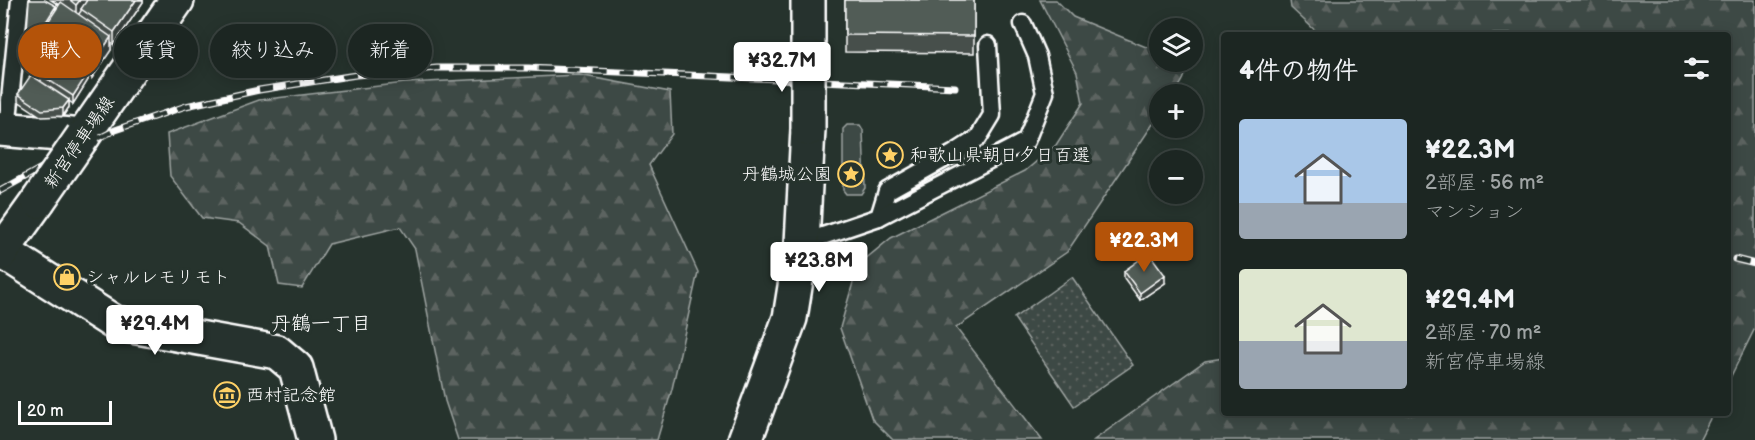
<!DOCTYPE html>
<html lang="ja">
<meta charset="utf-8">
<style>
body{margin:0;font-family:"Balsamiq Sans","Klee One",sans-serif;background:#29322f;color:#f1f3f6;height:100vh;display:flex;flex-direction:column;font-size:22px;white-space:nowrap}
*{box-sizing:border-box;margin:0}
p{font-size:20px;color:#a0a5a5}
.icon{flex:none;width:33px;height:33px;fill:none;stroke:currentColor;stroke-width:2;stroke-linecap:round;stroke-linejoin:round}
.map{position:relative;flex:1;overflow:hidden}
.panel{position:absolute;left:1221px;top:32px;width:510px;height:384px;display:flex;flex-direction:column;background:#1c2622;border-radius:6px;box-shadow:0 3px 15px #0003,0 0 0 2px #3a4340}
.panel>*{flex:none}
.hud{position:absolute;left:18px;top:24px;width:570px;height:54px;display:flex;gap:12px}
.tools{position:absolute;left:1149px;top:18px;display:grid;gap:12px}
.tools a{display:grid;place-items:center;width:54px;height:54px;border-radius:50%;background:#1c2622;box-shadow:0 3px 15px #0003,0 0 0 2px #3a4340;font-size:30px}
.scale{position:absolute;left:18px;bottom:15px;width:94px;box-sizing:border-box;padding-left:6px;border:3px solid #fff;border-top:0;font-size:16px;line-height:21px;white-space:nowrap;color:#fff;-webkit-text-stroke:4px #26332d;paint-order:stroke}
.price{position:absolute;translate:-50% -51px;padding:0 14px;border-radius:6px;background:#fff;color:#222;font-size:20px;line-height:39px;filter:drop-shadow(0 2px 3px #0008)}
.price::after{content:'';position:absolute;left:50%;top:36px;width:18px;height:14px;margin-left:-9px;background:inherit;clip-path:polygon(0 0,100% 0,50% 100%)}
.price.active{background:#b45309;color:#fff}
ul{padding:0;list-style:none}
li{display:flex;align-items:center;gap:18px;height:150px;padding:0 18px}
li span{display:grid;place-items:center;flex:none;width:168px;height:120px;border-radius:6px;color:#555}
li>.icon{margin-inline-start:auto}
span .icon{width:72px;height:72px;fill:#fffc;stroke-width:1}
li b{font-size:26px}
h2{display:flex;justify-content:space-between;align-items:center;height:72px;padding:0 18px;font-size:26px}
.pill{padding:0 21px;border-radius:27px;background:#1c2622;box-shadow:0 3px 15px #0003,0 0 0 2px #3a4340;font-size:21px;line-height:54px}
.pill.active{background:#b45309;color:#fff}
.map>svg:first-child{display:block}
</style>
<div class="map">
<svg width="1755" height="440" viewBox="0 0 1755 440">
<defs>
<pattern id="grass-dots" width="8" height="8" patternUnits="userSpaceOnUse" patternTransform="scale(1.5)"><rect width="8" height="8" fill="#3e4944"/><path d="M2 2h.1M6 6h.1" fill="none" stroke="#5b6460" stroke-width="1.8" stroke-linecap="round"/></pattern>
<pattern id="forest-firs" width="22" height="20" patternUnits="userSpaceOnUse" patternTransform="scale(1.5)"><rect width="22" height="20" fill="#3e4944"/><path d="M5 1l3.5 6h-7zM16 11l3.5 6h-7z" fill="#5b6460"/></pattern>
</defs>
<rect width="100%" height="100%" fill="#26332d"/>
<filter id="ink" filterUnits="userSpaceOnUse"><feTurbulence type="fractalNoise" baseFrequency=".0167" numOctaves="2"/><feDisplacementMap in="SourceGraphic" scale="12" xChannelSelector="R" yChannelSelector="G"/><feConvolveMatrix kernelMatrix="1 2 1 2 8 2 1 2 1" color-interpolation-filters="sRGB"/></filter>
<g filter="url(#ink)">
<polygon fill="url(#grass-dots)" stroke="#9ea4a2" stroke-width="1.5" points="1072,277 1133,365 1074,406 1014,318"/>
<g fill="url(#forest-firs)" stroke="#9ea4a2" stroke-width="1.5">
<path d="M1040,0H1056L1073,17L1146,47L1159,46L1160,62H1180C1191,74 1181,83 1174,94H1160L1159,115L1067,252L956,328L1042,440H893L872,419L840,328L858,265L891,238L1025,171L1056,145L1083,103L1077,72Z"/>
<polygon points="1290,0 1755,0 1755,328 1728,382 1728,34 1319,34 1291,8"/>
<polygon points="579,75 670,92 672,134 649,165 698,272 672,389 657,440 458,440 445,401 415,249 400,227 329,244 302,288 279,285 270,246 239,223 202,218 170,176 167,134 259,100 405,83"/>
<polygon points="1224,358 1224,412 1713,413 1699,440 1094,440 1205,361"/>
</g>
<polygon fill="#3e4944" stroke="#9ea4a2" stroke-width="1.5" points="847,125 860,125 863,130 865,188 861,194 846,194 843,190 843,129"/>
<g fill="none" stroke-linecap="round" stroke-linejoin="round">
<g stroke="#fff" stroke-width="21">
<g id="lane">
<polyline points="7,130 20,0"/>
<polyline points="879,217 887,191 953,154 978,138 992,115 988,45"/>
<polyline points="802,243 879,217 1026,141 1045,93 1037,56 1023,24"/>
</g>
</g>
<g stroke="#fff" stroke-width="38">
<g id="street">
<polyline points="0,129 83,136"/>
<polyline points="2,251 115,323 277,352 296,368 315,440"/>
</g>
</g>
<g stroke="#fff" stroke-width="38">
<g id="secondary">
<polyline points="808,56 808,0"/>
<polyline points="745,440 790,318 802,243 808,129"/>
</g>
</g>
<g stroke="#fff" stroke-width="38">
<g id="primary">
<polyline points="83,136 177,0"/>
<polyline points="0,254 38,201"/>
</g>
</g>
<use href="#lane" stroke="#26332d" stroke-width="16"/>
<use href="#street" stroke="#26332d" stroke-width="33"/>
<use href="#secondary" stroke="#26332d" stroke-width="33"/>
<use href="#primary" stroke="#26332d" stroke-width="33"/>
<g stroke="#fff" stroke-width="7">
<g id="rail">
<polyline points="0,191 52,162 115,130 186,106 259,90 356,75 437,68 528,68 955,87"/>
<polyline points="1735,259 1755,264"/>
</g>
</g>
<use href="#rail" stroke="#26332d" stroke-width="4.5" stroke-dasharray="14" stroke-linecap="butt"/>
<g stroke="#fff" stroke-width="38" stroke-linecap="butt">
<polyline id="secondary-bridge" points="808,56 808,129"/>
</g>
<g stroke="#fff" stroke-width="38" stroke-linecap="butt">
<polyline id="primary-bridge" points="38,201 83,136"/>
</g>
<use href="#secondary-bridge" stroke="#26332d" stroke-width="33"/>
<use href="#primary-bridge" stroke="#26332d" stroke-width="33"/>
</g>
<g fill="#464f4b" stroke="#fff" stroke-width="1.5">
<polygon points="29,0 56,9 59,5 51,0 143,0 143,2 114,45 111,43 111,50 92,78 88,76 88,80 73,104 69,101 69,107 63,116 42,117 18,101 18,94 41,81 41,75 55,53 42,44 42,37 37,44 27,37"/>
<polygon points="845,0 974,0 974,53 845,52"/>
<polygon points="1124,271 1165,283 1140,300 1124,278"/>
</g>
<g fill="#39403d" stroke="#fff" stroke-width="1.5">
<polygon points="80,0 89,0 81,9 81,11 76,18 76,5"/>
<polygon points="136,0 143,0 143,2 114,45 114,32"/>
<polygon points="56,6 56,14 42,31 42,37 37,44 37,36"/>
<polygon points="111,37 111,50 92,78 92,65"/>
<polygon points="88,73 88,80 73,104 73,96"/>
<polygon points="69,100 69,107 63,116 63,108"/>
<polygon points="1165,275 1165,283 1140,300 1140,293"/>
</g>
<g fill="#515c57" stroke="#fff" stroke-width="1.5">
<polygon points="29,0 45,0 56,6 37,36 27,30"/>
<polygon points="70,0 80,0 76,5"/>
<polygon points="87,0 136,0 114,32 81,9"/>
<polygon points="845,0 974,0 974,36 845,35"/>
<polygon points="61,2 111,37 92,65 42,31"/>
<polygon points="56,52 88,73 73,96 41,75"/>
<polygon points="31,75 69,100 63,108 42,110 18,94"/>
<polygon points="1149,253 1165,275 1140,293 1124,271"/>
</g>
</g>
<defs>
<g id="sight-ring" transform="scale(1.35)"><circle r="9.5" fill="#26332d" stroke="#ffd166" stroke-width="1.5"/><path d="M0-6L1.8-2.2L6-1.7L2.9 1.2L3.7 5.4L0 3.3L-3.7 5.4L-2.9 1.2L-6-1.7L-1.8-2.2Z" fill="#ffd166"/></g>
<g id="shop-ring" transform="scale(1.35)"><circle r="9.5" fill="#26332d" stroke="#ffd166" stroke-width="1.5"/><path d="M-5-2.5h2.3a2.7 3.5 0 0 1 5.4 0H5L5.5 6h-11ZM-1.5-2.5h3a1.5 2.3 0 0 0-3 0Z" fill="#ffd166"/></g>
<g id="museum-ring" transform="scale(1.35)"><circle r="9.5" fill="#26332d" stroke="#ffd166" stroke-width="1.5"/><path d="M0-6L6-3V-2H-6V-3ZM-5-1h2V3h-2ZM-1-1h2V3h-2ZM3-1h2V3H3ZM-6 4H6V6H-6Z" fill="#ffd166"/></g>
</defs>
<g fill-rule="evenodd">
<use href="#sight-ring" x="890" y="155"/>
<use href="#sight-ring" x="851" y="174"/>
<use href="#shop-ring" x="67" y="277"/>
<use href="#museum-ring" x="227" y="395"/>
</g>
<g text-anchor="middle" stroke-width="6" stroke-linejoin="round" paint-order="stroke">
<g font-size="18" fill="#fff" stroke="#26332d">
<text transform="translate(79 142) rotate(-55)" y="6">新宮停車場線</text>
</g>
<g font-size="18" fill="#fff" stroke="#26332d" text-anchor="start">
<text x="910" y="161">和歌山県朝日夕日百選</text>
<text x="832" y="180" text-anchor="end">丹鶴城公園</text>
<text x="86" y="283">シャルレモリモト</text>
<text x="246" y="401">西村記念館</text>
</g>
<g font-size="20" fill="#fff" stroke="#26332d">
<text x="321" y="330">丹鶴一丁目</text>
</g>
</g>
</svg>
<div class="tools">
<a><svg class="icon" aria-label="layers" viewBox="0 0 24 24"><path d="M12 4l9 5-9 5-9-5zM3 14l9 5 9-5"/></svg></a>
<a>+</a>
<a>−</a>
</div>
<div class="scale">20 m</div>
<b class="price" style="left:782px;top:93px">¥32.7M</b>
<b class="price active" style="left:1144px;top:273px">¥22.3M</b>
<b class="price" style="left:819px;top:293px">¥23.8M</b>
<b class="price" style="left:155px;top:356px">¥29.4M</b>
<div class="hud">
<a class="pill active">購入</a>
<a class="pill">賃貸</a>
<a class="pill">絞り込み</a>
<a class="pill">新着</a>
</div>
<section class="panel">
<h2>4件の物件<svg class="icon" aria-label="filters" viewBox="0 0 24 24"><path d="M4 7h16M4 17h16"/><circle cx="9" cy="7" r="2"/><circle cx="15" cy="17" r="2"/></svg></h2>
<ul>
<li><span style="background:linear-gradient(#a9c7e8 70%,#9aa5b1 0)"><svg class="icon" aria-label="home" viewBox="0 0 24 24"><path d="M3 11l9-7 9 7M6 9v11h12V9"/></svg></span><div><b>¥22.3M</b><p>2部屋 · 56 m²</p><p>マンション</p></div></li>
<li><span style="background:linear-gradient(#dfe7d0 60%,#9aa5b1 0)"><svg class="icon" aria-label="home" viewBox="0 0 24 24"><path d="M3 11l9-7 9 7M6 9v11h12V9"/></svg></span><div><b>¥29.4M</b><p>2部屋 · 70 m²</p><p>新宮停車場線</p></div></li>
</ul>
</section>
</div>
